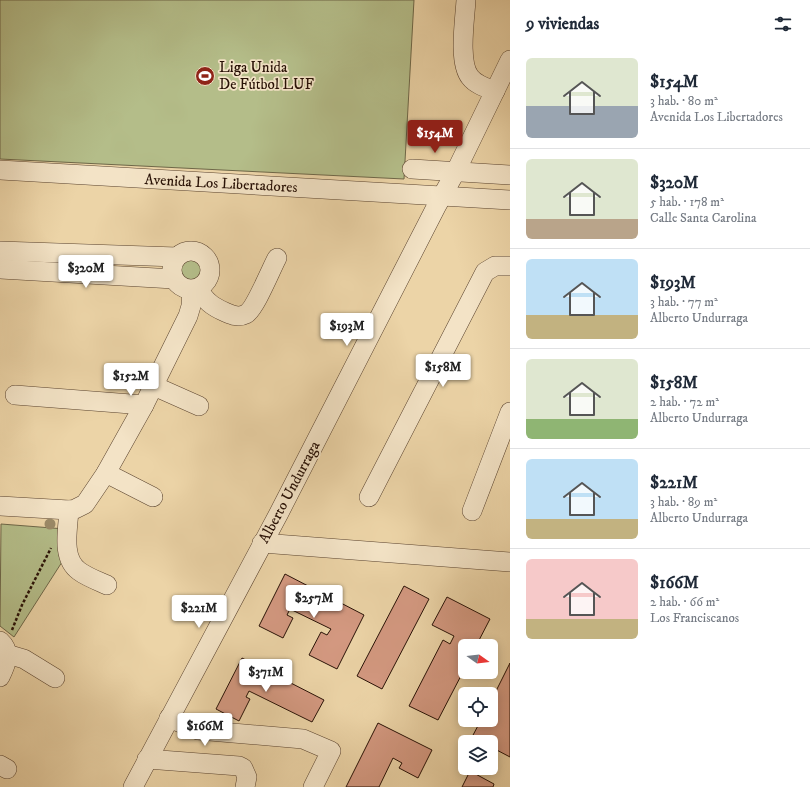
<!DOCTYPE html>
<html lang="es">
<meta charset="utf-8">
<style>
body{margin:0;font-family:"IM FELL DW Pica",serif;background:#f2f2f3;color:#1f2937;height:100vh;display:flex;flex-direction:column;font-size:15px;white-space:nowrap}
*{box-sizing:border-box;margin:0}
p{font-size:13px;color:#747a83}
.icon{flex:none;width:22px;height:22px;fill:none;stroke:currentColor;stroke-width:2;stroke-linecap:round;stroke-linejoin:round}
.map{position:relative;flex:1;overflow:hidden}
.panel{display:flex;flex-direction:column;background:#fff;width:300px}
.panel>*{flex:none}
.needle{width:26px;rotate:104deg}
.tools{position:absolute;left:458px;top:639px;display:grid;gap:8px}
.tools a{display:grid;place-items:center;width:40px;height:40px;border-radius:6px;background:#fff;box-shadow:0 2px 10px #0003;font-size:20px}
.price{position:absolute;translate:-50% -34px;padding:0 9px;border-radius:4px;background:#fff;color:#222;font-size:13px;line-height:26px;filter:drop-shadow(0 1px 2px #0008)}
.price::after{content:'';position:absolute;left:50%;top:24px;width:12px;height:9px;margin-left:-6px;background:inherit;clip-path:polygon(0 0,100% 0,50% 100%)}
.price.current{background:#8f2418;color:#fff}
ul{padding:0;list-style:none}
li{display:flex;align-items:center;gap:12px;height:100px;padding:0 16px}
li+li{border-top:1px solid #e0e1e3}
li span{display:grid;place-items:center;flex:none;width:112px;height:80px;border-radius:6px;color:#555}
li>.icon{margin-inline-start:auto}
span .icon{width:48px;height:48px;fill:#fffc;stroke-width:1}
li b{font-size:17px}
h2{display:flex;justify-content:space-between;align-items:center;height:48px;padding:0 16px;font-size:17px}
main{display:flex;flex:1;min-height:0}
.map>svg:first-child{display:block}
</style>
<main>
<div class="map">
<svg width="510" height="787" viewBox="0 0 510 787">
<rect width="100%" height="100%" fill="#ecd4a7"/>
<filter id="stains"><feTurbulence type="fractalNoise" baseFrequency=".005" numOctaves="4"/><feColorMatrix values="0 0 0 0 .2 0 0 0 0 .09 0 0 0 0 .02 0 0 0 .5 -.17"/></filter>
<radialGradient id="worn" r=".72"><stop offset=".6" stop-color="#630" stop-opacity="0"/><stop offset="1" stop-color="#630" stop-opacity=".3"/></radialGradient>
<g fill="#b4bd89" stroke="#6e6748">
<polygon points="0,0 414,0 404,179 0,159"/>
<circle cx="191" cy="270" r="13"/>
<polygon points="1,524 65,529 62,562 14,637 0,626"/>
</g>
<g fill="#d49981" stroke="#281106">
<polygon points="285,574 364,615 337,669 309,655 321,632 327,635 331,629 290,609 287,615 293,618 283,638 259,626"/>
<polygon points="404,586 429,599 382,689 357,676"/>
<polygon points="447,597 490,619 476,646 465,646 465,668 438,720 409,706 443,640 450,644 454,636 432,625"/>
<polygon points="242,658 324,700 312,722 249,691 246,697 250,699 239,721 216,709"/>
<polygon points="510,663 510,757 491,747 491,742 481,742 472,737 481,720 491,720 491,701"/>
<polygon points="378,723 432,750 418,778 399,768 402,763 393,758 379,787 346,787"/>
<polygon points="470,771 494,784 493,787 462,787"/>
</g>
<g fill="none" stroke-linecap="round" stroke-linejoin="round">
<g stroke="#59422e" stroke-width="20">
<g id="minor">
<path d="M466,0C465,19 458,62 470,77C476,85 487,88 495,91"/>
<polyline points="412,169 510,175"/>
<polyline points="0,170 510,200"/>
<circle cx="191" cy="270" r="19"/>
<polyline points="0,251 177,257"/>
<polyline points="0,269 174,279"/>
<path d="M198,289C206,301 211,306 225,312C232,315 238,318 246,314C255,309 271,269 277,258"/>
<polyline points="154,386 199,406"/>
<polyline points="15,395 144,405"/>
<polyline points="106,473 153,497"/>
<polyline points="369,497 485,272 495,266 510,266"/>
<polyline points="0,506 69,510 75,509 85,504 106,473 144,405 188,316 191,306 192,290"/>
<path d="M69,510C68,529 61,558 79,571C87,577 98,581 107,585"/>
<polyline points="472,511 510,412"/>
<polyline points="262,543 510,562"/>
<path d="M0,641C12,652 6,665 0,677"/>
<polyline points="7,654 24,659 55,678"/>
<polyline points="169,718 198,730 303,739 331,751 313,787"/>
<polyline points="147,759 239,766 243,768 247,777 245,787"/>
<polyline points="0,765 7,769"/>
<polyline points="133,787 279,513 436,207 456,171 510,60"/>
</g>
</g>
<polyline stroke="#281106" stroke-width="2.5" stroke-dasharray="3 2" stroke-linecap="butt" points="12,630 22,605 51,548"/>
<use href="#minor" stroke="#f3e3c6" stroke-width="19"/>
</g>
<circle fill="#9b8a68" cx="50" cy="524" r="5.5"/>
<defs>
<g id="stadium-disc" transform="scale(1)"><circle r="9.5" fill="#8f2418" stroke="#f3e3c6"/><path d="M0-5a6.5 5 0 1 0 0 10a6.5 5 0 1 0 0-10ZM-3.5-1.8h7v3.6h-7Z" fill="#fff"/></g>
</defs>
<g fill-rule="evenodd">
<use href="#stadium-disc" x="205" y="76"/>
</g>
<g text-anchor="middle" stroke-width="3.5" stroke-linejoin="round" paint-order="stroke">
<g font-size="15" fill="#281106" stroke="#f3e3c6" text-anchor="start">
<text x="219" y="72">Liga Unida<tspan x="219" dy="17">De Fútbol LUF</tspan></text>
</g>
<g font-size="15" fill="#281106" stroke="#f3e3c6">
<text transform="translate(221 183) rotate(3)" y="5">Avenida Los Libertadores</text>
<text transform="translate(289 492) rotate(-62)" y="5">Alberto Undurraga</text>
</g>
</g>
<rect width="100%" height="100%" filter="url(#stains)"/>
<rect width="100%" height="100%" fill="url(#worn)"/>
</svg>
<div class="tools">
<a><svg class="needle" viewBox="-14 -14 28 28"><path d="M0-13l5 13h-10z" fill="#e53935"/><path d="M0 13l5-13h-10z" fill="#747a83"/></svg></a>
<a><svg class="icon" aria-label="locate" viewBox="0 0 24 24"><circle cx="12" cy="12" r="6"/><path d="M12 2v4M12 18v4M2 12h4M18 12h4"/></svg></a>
<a><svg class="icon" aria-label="layers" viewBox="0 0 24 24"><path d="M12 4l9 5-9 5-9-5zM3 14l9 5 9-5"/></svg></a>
</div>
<b class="price current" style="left:435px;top:154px">$154M</b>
<b class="price" style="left:86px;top:289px">$320M</b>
<b class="price" style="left:347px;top:347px">$193M</b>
<b class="price" style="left:443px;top:388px">$158M</b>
<b class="price" style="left:131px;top:397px">$152M</b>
<b class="price" style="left:314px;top:619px">$257M</b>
<b class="price" style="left:199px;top:629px">$221M</b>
<b class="price" style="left:266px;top:693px">$371M</b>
<b class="price" style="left:205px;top:747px">$166M</b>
</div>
<section class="panel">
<h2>9 viviendas<svg class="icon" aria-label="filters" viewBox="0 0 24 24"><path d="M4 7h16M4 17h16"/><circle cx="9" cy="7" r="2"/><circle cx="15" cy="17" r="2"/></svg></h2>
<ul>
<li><span style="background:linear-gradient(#dfe7d0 60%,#9aa5b1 0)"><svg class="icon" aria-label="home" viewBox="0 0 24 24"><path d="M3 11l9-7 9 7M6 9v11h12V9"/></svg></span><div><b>$154M</b><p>3 hab. · 80 m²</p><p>Avenida Los Libertadores</p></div></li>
<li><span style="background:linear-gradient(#dfe7d0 75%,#b9a48a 0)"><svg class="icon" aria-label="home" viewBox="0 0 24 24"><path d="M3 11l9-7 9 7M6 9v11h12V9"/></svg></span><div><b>$320M</b><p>5 hab. · 178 m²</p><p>Calle Santa Carolina</p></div></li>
<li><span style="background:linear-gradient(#bfe0f5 70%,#c2b280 0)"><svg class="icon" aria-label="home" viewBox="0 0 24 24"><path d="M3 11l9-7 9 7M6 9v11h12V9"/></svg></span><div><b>$193M</b><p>3 hab. · 77 m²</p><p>Alberto Undurraga</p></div></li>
<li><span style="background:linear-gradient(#dfe7d0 75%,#8fb573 0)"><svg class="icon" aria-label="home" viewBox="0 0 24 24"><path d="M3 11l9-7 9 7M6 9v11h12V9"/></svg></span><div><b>$158M</b><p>2 hab. · 72 m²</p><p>Alberto Undurraga</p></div></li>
<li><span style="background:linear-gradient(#bfe0f5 75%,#c2b280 0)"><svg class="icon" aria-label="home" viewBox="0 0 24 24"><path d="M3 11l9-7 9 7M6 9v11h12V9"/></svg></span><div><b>$221M</b><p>3 hab. · 89 m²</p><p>Alberto Undurraga</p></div></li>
<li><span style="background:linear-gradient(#f6c9c9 75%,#c2b280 0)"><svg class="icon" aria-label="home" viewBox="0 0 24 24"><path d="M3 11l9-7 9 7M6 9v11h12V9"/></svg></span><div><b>$166M</b><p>2 hab. · 66 m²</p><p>Los Franciscanos</p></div></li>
</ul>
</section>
</main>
